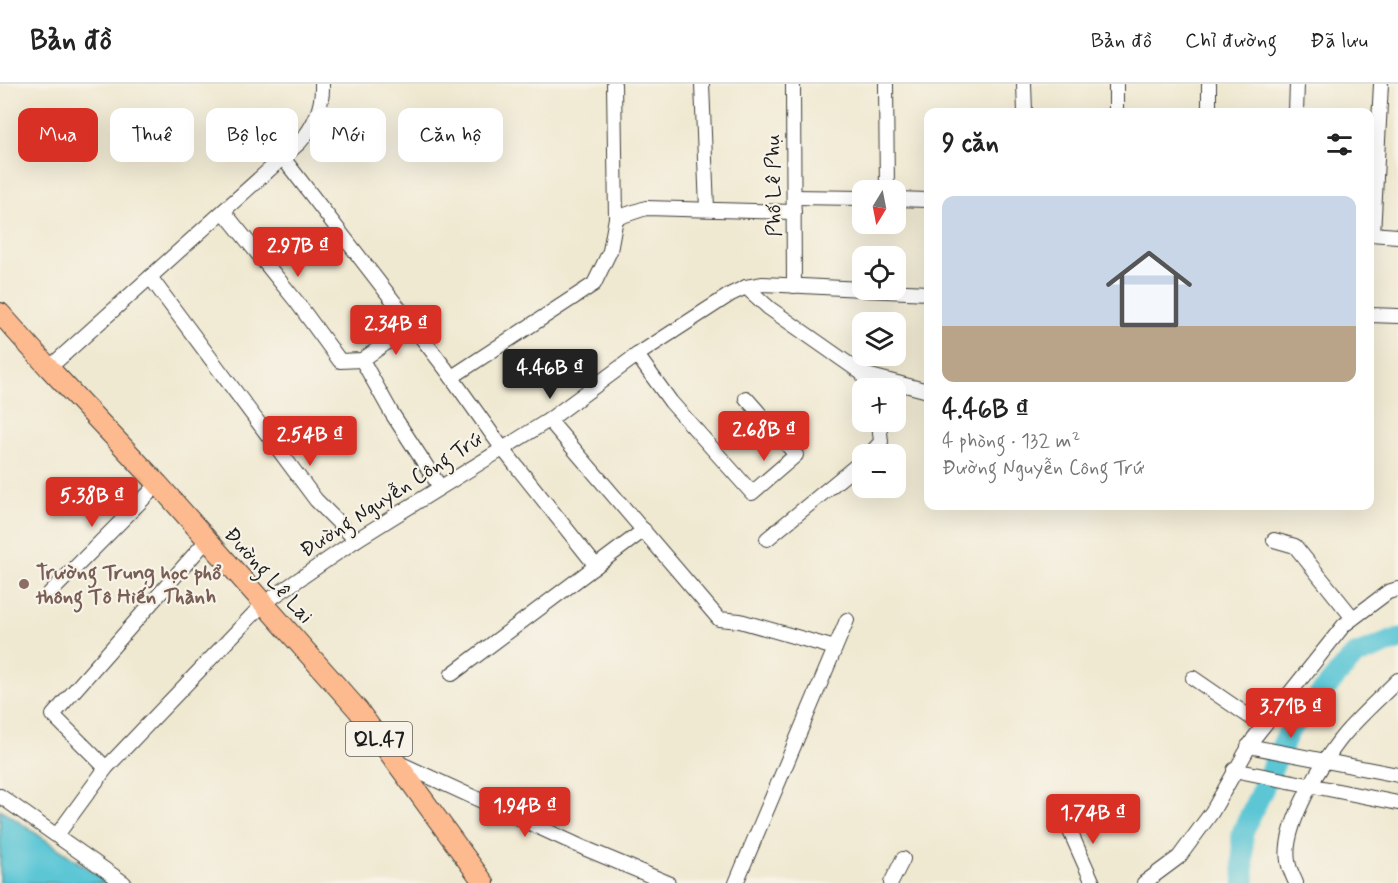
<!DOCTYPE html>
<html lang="vi">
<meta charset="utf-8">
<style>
body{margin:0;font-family:Mynerve,sans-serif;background:#f6f6f6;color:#222;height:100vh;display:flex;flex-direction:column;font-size:22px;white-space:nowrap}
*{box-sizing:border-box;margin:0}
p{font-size:20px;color:#767676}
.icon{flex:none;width:33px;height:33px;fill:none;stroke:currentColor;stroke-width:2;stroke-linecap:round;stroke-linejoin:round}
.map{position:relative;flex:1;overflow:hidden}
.details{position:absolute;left:924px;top:24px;width:450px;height:402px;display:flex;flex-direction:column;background:#fff;border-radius:12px;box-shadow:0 6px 24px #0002}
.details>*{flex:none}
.banner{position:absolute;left:18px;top:24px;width:570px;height:54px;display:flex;gap:12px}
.needle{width:39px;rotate:190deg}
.fabs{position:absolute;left:852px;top:96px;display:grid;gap:12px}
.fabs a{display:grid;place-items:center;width:54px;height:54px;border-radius:12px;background:#fff;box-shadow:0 6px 24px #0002;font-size:30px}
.price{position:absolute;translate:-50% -51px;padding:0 14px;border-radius:6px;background:#d93025;color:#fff;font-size:20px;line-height:39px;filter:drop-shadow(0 2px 3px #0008)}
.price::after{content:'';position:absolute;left:50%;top:36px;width:18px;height:14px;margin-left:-9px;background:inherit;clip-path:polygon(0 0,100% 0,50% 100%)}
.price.on{background:#222;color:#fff}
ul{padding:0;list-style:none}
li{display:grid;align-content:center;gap:12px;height:318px;padding:0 18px}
li span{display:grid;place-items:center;height:186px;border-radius:12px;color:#555}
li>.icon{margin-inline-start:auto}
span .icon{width:108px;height:108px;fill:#fffc;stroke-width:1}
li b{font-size:26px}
h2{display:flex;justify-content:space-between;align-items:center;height:72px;padding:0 18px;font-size:26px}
.tag{padding:0 21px;border-radius:12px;background:#fff;box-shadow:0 6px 24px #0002;font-size:21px;line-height:54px}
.tag.on{background:#d93025;color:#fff}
header{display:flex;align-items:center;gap:36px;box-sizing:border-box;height:84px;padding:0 30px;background:#fff;border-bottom:2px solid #e0e0e0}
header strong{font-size:28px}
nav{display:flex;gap:33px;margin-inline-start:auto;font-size:21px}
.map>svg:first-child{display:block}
</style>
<header>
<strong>Bản đồ</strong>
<nav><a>Bản đồ</a><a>Chỉ đường</a><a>Đã lưu</a></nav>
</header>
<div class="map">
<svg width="1398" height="799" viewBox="0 0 1398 799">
<rect width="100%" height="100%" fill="#f7f3e8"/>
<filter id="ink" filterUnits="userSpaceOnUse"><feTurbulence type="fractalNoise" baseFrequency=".0167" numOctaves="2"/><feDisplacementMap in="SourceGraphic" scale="12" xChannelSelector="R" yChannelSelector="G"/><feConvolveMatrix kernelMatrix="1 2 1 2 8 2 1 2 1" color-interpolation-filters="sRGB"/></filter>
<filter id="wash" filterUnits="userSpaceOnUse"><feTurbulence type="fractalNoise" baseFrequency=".008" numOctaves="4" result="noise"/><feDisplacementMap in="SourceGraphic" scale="24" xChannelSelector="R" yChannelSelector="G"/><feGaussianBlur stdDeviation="1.35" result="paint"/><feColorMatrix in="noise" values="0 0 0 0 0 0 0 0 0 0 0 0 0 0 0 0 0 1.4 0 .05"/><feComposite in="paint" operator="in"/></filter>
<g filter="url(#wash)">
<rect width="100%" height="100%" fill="#f0e9d2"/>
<polygon fill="#5bc6d5" stroke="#3c7178" stroke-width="1.5" points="0,725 109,799 0,799"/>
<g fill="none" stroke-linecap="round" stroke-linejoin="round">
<polyline stroke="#5bc6d5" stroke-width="22" points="1244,799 1242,750 1290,645 1354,572 1398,555"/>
</g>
</g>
<g filter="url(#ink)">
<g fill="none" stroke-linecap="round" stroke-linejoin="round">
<g stroke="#3c3b37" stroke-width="16">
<g id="minor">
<polyline points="614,0 616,134"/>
<polyline points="702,0 707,125"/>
<polyline points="793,0 794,202"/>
<polyline points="886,0 887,106"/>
<polyline points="1024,0 1025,28"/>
<polyline points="1116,28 1116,0"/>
<polyline points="1209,28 1209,0"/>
<polyline points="1296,28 1297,0"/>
<polyline points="283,74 445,284 502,364 596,482"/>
<polyline points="794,113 862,114"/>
<polyline points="896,115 928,116"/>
<polyline points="224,128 296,217 340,277 362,276 412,241"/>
<polyline points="1370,150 1398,152"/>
<polyline points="1373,150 1381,0"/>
<polyline points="150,193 316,416 356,456"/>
<polyline points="746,203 769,224 863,290 928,307"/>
<polyline points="865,206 928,209"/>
<polyline points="1370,231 1398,232"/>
<polyline points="637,271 671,318 752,409 796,371 746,314"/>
<polyline points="362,276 391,328 440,403"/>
<path d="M49,284L300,58C315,41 323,23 322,0"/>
<polyline points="863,290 867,304"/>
<polyline points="452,293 594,200 610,167 616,134 646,124 794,128"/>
<polyline points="549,336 719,535 740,537 835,564"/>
<polyline points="870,370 881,358 879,338"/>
<polyline points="767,455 862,377"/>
<polyline points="207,456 53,631 106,684 263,520 356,456 549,336 637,271 731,210 746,203 763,200 862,205"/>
<polyline points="1274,456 1295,462 1353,534"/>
<polyline points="49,510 158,400"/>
<polyline points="452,590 644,446"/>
<polyline points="1193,594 1263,642"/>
<polyline points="1248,662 1398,691"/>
<polyline points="397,678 584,764 668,799"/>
<polyline points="1234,686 1398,719"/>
<polyline points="0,712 124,799"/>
<polyline points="1065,736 1093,799"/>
<polyline points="57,751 106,684"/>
<polyline points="736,799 847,536"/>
<polyline points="891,799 903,775"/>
<polyline points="1144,799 1179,773 1212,728 1254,654 1344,541 1388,508 1398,505"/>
<path d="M1296,799C1293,792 1289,785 1288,777C1282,742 1325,671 1349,645C1364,628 1382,612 1398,596"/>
</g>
</g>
<g stroke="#3c3b37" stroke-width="22">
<polyline id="highway" points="0,229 49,284 158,400 358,626 484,799"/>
</g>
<use href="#minor" stroke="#fff" stroke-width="14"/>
<use href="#highway" stroke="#fcba8e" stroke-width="20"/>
</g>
</g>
<circle fill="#8d6e63" stroke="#f7f3e8" stroke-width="2" cx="24" cy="500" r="6"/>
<g text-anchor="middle" stroke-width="4.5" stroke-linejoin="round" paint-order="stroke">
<rect fill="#f7f3e8" stroke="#5e5c59" stroke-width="1.5" x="346" y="638" width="66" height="34" rx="4.5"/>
<g font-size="20" font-weight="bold" fill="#1c1c1c">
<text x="379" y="662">QL.47</text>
</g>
<g font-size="21" fill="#1c1c1c" stroke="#f7f3e8">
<text transform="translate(773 101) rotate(-91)" y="7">Phố Lê Phụ</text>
<text transform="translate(391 410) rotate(-33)" y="7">Đường Nguyễn Công Trứ</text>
<text transform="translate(269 491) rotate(48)" y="7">Đường Lê Lai</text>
</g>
<g font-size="21" font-weight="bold" fill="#785e54" stroke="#f7f3e8" text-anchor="start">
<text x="36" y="495">Trường Trung học phổ<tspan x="36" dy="24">thông Tô Hiến Thành</tspan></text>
</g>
</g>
</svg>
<div class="fabs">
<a><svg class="needle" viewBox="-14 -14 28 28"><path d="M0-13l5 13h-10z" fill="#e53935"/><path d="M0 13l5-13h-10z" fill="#767676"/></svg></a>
<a><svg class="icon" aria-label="locate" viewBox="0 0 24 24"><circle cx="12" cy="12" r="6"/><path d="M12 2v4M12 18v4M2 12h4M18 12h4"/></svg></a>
<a><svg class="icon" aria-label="layers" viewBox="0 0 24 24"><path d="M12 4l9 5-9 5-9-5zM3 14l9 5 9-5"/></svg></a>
<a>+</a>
<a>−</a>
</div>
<b class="price" style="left:298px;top:194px">2.97B ₫</b>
<b class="price" style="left:396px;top:272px">2.34B ₫</b>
<b class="price on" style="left:550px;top:316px">4.46B ₫</b>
<b class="price" style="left:764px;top:378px">2.68B ₫</b>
<b class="price" style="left:310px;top:383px">2.54B ₫</b>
<b class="price" style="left:92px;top:444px">5.38B ₫</b>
<b class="price" style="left:1291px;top:655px">3.71B ₫</b>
<b class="price" style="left:525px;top:754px">1.94B ₫</b>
<b class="price" style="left:1093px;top:761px">1.74B ₫</b>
<div class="banner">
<a class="tag on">Mua</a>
<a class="tag">Thuê</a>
<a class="tag">Bộ lọc</a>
<a class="tag">Mới</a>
<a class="tag">Căn hộ</a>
</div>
<section class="details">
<h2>9 căn<svg class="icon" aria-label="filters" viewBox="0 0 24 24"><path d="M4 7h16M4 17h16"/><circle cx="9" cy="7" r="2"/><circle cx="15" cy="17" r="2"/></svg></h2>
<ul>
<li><span style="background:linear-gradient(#c9d6e8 70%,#b9a48a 0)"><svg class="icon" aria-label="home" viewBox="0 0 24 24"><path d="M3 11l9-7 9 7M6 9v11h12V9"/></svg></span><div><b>4.46B ₫</b><p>4 phòng · 132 m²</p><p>Đường Nguyễn Công Trứ</p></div></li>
</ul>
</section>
</div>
